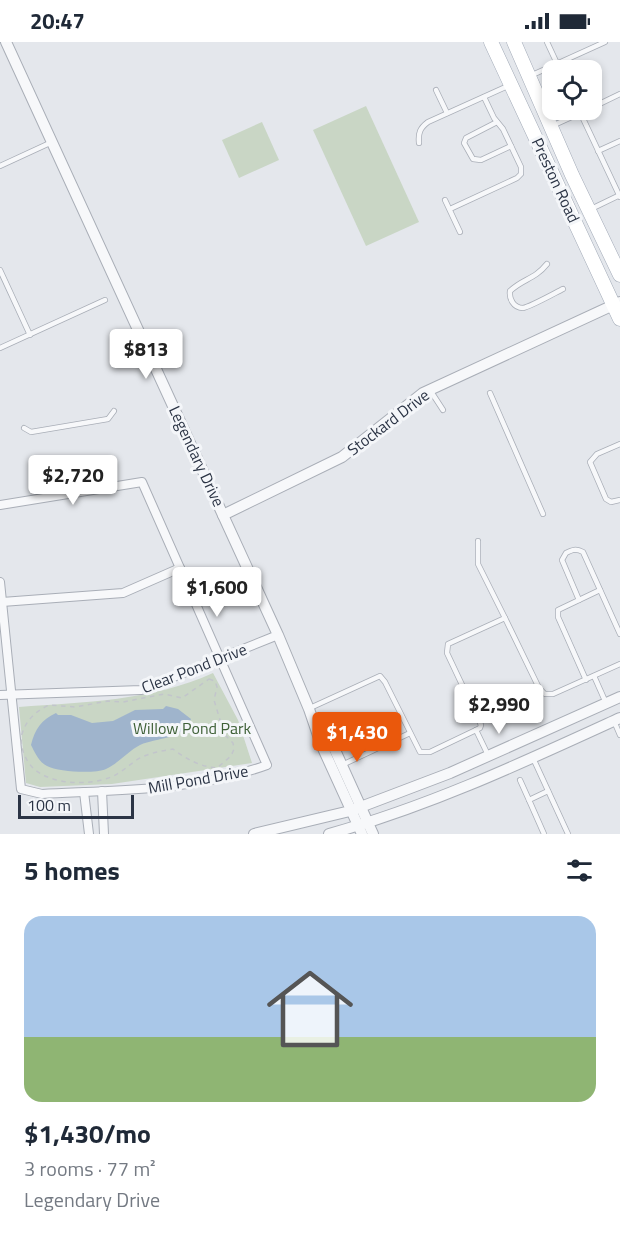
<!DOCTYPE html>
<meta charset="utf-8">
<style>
body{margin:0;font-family:"Titillium Web",sans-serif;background:#f6f6f7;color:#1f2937;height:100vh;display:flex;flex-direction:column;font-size:22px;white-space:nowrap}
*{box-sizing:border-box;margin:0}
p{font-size:20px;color:#747a83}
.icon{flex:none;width:33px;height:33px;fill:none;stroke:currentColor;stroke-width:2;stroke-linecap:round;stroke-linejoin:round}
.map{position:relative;height:792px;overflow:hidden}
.sheet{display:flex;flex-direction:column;background:#fff;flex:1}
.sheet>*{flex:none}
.controls{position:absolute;left:542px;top:18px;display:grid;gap:12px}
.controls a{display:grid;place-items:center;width:60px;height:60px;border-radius:12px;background:#fff;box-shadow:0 3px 9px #0003;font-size:30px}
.scale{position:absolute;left:18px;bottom:15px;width:116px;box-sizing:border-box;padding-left:6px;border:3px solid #2b3445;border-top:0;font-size:16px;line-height:21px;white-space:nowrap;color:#2b3445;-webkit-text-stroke:4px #f4f6f9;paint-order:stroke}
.price{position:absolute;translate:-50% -51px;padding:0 14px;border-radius:6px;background:#fff;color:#222;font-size:20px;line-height:39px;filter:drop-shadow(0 2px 3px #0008)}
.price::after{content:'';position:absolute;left:50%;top:36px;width:18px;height:14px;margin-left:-9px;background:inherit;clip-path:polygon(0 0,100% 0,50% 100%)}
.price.on{background:#ea580c;color:#fff}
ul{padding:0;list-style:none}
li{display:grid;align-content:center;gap:12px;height:318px;padding:0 24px}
li span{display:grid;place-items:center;height:186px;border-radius:18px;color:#555}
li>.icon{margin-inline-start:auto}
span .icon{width:108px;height:108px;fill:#fffc;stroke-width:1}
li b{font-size:26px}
h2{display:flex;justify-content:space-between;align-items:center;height:72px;padding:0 24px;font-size:26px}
.status{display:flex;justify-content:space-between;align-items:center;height:42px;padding:0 30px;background:#fff;direction:ltr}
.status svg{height:16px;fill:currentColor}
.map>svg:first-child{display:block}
</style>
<div class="status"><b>20:47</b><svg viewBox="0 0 49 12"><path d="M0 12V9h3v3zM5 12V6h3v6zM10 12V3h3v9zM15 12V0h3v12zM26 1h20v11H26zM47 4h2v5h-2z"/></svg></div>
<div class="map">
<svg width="620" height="792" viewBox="0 0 620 792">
<rect width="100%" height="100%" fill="#e4e7ec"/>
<g fill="#c9d6c5">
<polygon points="366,64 419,180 366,204 313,88"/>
<polygon points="262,80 279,118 239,136 222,98"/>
<path d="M213,631L238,678L252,721L112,742L40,745L26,741L19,665C84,660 152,659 213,631Z"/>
</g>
<path fill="#9fb4cc" d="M166,664L178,667L191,677C183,698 158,695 140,703C128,709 119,721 106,727C95,732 58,730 47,724C39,720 35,711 31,703C35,687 41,678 56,671L58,673H71L92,681L113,679L135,668L163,667Z"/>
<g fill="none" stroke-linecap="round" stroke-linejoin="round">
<g stroke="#a9aeb7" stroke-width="6">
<g id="service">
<polyline points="547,0 560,28"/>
<polyline points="530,34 605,0"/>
<polyline points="436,48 447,71"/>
<polyline points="591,66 620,52"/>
<polyline points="579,68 620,155"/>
<polyline points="497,80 466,96 464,101 473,117 481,118 511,104"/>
<polyline points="554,83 587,68"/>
<path d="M419,101C418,91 420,86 428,80L510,43"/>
<polyline points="598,109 620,99"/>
<polyline points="0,124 52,100"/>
<polyline points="445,158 460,190"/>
<polyline points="450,167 517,136 521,132 521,125 503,87 494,76 484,55"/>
<polyline points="591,167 620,153"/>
<path d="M547,222C534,238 524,236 510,249C509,256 513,266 523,266C530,265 555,251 563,247"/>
<polyline points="0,228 30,293"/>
<polyline points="0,306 105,258"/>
<polyline points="430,348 443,368"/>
<polyline points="490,351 543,472"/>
<polyline points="24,386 31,390 108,377 114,369"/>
<polyline points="620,402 597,412 590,420 606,457 611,460 620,458"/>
<polyline points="478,499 478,522 505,576"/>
<path d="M579,558L562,518L566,511C572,508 576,506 583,510L620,592"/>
<polyline points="594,634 606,661"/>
<polyline points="586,638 558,575 558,568 600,548"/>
<polyline points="310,666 380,634 385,640 420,710 430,710 476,688 488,713"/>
<polyline points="614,679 620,693"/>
<polyline points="476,688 480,686 481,683 447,611 448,602 505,576 539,646 545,652 553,652 620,622"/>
<polyline points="533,716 568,792"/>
<polyline points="342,723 410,691"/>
<polyline points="520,738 529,758"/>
<polyline points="544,792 529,758 548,749"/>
</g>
</g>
<g stroke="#a9aeb7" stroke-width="10">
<g id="minor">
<path d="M0,463L142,440L267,723C196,749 117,748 42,752L21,747L0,540"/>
<polyline points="2,560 123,551 180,526"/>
<polyline points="0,653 141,648 278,593"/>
<polyline points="102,749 104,792"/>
<polyline points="84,750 89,792"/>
</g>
</g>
<g stroke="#a9aeb7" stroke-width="12">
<g id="tertiary">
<polyline points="6,0 278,593 309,667 321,702 362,792"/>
<polyline points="223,473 342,415 423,351 620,260"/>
<polyline points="316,677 330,697 373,792"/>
<polyline points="254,792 350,769 450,731 620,655"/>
<path d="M329,792C430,764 524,720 620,676"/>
</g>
</g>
<g stroke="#a3abb8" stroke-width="15">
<g id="primary">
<polyline points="491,0 620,277"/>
<polyline points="514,0 572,133 620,233"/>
</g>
</g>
<path stroke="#c2c5cb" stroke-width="1.5" stroke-dasharray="4.5 4.5" stroke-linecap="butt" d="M209,637L215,639L217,645L214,658L220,678L224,692L233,701L234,707L231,714L217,726C201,725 186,717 173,707C161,709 149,711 138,717C129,723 121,731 111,735C89,744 51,743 33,726C25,718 19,703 22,692C26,678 36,669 49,663L75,665L108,659L123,660L164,652L182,656Z"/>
<use href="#service" stroke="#f7f8fa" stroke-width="4.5"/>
<use href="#minor" stroke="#f7f8fa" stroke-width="8"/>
<use href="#tertiary" stroke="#f7f8fa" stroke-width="10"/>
<use href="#primary" stroke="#fff" stroke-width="14"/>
</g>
<g text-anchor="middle" stroke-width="6" stroke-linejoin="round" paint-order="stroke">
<g font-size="16" fill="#2b3445" stroke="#f4f6f9">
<text transform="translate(556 138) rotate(65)" y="6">Preston Road</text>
<text transform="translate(388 380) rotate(-37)" y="6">Stockard Drive</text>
<text transform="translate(197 414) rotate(65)" y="6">Legendary Drive</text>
<text transform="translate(194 626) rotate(-21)" y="6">Clear Pond Drive</text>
<text transform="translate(198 737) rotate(-10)" y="6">Mill Pond Drive</text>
</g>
<g font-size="16" fill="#3f6138" stroke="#f4f6f9">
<text x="192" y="692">Willow Pond Park</text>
</g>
</g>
</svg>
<div class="controls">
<a><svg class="icon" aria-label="locate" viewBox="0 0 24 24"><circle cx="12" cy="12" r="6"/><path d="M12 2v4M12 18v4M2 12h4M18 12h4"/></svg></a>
</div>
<div class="scale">100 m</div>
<b class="price" style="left:146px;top:338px">$813</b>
<b class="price" style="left:73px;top:464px">$2,720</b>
<b class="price" style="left:217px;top:576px">$1,600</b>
<b class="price" style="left:499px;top:693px">$2,990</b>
<b class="price on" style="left:357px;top:721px">$1,430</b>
</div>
<section class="sheet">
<h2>5 homes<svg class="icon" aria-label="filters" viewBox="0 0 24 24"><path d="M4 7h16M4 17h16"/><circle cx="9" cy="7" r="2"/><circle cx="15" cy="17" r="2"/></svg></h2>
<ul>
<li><span style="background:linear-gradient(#a9c7e8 65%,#8fb573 0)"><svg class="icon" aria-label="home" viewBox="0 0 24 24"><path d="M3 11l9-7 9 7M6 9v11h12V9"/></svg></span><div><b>$1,430/mo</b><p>3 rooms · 77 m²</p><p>Legendary Drive</p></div></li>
</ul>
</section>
